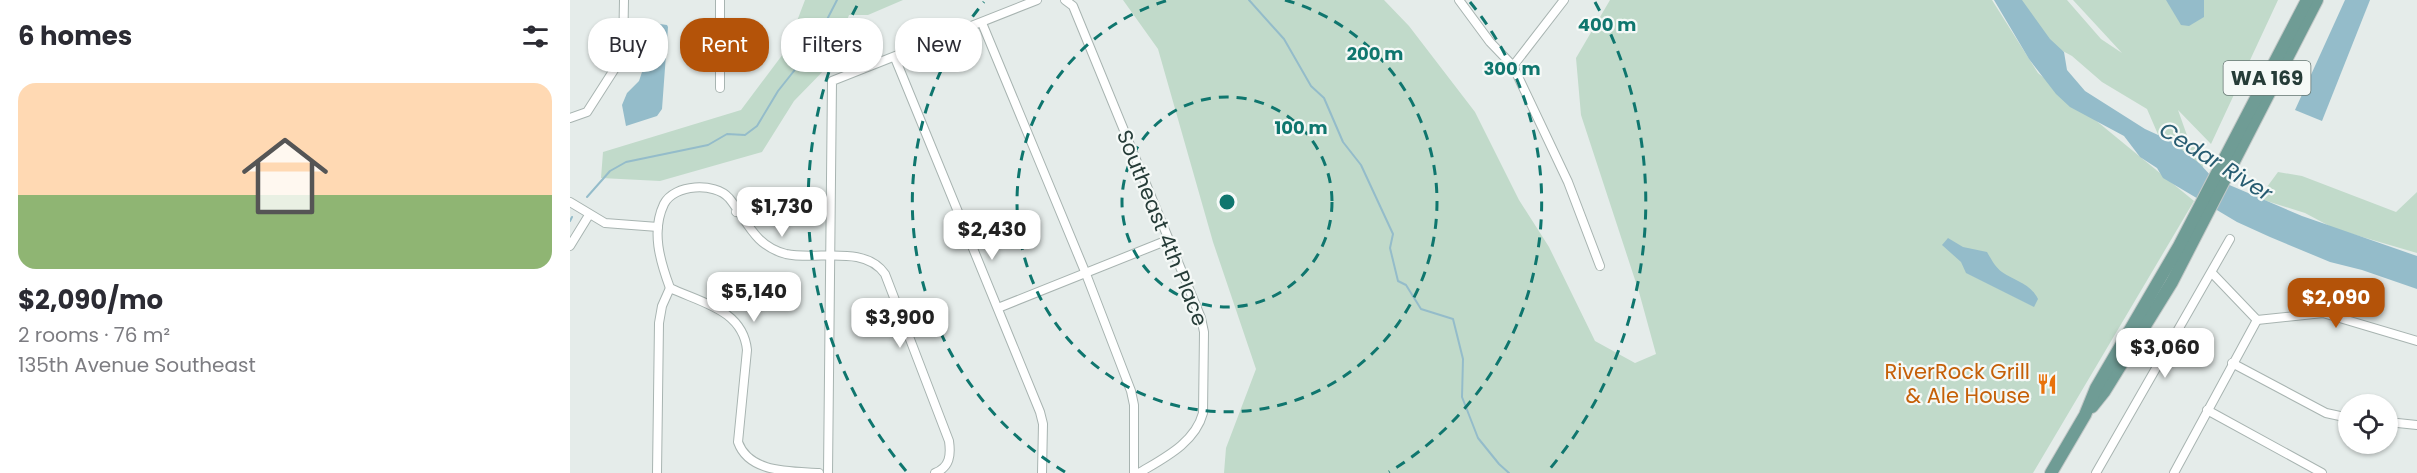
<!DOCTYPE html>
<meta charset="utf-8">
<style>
body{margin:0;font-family:Poppins,sans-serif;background:#f7f7f7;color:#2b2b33;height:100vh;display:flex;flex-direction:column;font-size:22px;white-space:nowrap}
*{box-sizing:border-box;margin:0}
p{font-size:20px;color:#7c7c81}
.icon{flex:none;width:33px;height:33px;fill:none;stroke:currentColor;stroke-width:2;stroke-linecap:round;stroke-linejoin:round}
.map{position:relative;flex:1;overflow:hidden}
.side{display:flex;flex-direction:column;background:#fff;width:570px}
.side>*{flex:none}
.top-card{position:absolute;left:18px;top:18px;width:570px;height:54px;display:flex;gap:12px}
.buttons{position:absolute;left:1768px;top:394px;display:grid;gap:12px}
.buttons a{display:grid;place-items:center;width:60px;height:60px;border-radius:50%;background:#fff;box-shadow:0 2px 4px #0004;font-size:30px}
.price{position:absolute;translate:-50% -51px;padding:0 14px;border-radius:12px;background:#fff;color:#222;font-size:20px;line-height:39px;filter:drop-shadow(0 2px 3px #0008)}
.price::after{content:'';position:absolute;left:50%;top:36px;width:18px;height:14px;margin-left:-9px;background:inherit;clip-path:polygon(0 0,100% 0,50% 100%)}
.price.on{background:#b45309;color:#fff}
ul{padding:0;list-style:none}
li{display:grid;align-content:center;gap:12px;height:318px;padding:0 18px}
li span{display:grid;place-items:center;height:186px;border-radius:18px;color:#555}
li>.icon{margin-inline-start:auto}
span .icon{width:108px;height:108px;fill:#fffc;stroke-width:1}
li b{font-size:26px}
h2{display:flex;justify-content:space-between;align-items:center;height:72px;padding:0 18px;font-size:26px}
.tag{padding:0 21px;border-radius:24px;background:#fff;box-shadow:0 2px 4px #0004;font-size:21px;line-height:54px}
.tag.on{background:#b45309;color:#fff}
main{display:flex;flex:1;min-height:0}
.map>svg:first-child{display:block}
</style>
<main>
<section class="side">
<h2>6 homes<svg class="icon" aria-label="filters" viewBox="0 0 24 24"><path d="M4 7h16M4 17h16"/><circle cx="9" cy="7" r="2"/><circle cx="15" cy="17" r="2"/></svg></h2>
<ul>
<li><span style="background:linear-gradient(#ffd9b3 60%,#8fb573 0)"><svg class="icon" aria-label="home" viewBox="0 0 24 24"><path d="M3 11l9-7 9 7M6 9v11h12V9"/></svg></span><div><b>$2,090/mo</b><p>2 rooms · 76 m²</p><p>135th Avenue Southeast</p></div></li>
</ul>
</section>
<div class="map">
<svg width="1847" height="473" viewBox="0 0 1847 473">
<rect width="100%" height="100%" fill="#e5ecea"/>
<g fill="#c1daca">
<polygon points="235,0 333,0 298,15 279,15 261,63 224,101 192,152 90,181 31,178 33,152 171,110 216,50"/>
<polygon points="553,0 814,0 839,26 905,112 949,200 979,247 1025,341 1065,363 1086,354 1069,292 1011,115 1006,58 1040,0 1422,0 1468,73 1624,201 1463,473 654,473 656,448 686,369 643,242 588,49"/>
<polygon points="1449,0 1497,0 1531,39 1552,53 1503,0 1708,0 1641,144 1608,110 1619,141 1631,152 1634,174 1590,139 1577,109 1532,82 1502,56 1478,43"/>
<polygon points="1708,172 1732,176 1826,212 1847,192 1847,253 1765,229 1735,213 1681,196 1694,191"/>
</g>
<g fill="#94bcca">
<polygon points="1424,0 1452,0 1480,39 1494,52 1497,70 1515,91 1575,129 1599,140 1629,163 1643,178 1732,216 1847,256 1847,289 1792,270 1760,262 1700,237 1667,222 1593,178 1587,168 1570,157 1554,136 1500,107 1486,94 1459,59"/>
<polygon points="1596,0 1634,0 1634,17 1619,26 1611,25"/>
<polygon points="1775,0 1800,0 1752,121 1725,110"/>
<polygon points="76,22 97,25 98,27 92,109 87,116 56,126 52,105 57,93 69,81 78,54 74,34"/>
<path d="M1378,238L1393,247L1417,252C1421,259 1426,268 1432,272C1445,281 1461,284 1468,299L1464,307L1396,273L1391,262L1372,245Z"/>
</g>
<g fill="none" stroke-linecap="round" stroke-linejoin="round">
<g stroke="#94bcca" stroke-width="2">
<polyline points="679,0 714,39 741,86 754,98 773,142 791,165 823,234 820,248 828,281 836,285 851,309 883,319 893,359 892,397 908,438 929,464 939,473"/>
<polyline points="17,197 40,171 56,162 138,145 157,134 175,135 187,126 208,91 243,47 267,0"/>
<polyline points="0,221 2,217"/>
</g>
<g stroke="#a8b4b1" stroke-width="10">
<g id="minor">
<path d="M495,0L503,6L631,318L634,332L633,413C625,443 594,458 569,473"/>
<polyline points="889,0 920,42 943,66 998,182 1030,266"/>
<polyline points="412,23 516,274 561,391 564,405 564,473"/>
<polyline points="325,58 470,412 473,424 472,473"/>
<polyline points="943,66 994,0"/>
<polyline points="150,88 150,0"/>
<polyline points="0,118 17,112 49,62 53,54 54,0"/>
<polyline points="0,202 35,223 88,227"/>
<polyline points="166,212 186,198"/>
<polyline points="0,246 19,215"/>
<polyline points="1642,273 1687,320 1753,313 1847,341"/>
<polyline points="428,308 598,240"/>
<polyline points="1662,363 1756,413 1779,418"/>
<polyline points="1637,410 1752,473"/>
<polyline points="1818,422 1847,425"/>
<polyline points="87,473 89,323 92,306 100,288"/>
<path d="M249,473C219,471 179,473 168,442L177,350C173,310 132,303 100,288C90,261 81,231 94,204C104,184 145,182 159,198C177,220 184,246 216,254C247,261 294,244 315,274L379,441C381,455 380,467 365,473"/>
<polyline points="258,473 262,81 467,0"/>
<polyline points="1526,473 1660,239"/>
<polyline points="1604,473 1687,320"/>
</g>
</g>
<g stroke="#c2c8c7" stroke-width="14">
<g id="primary">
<polyline points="1522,407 1534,392 1602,282 1747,0"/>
<polyline points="1481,473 1515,415 1526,388 1609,246 1737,0"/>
</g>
</g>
<use href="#minor" stroke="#fff" stroke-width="8"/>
<use href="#primary" stroke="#6f9c95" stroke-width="12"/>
</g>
<g fill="none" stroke="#0f766e" stroke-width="3" stroke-dasharray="10 8">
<circle cx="657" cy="202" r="105"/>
<path d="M715 0A210 210 0 1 1 599 0"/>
<path d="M495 472A315 315 0 0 1 414 2M900 2A315 315 0 0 1 819 472"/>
<path d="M336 471A419 419 0 0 1 289 2M1025 2A419 419 0 0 1 978 471"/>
</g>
<defs>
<g id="restaurant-bare" transform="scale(1.62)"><path d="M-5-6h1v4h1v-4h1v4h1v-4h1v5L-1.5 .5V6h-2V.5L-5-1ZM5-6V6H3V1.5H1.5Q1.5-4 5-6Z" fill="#e8710a" stroke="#f5f9f7" stroke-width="2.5" paint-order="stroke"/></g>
</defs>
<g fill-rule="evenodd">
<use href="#restaurant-bare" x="1477" y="384"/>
</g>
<g text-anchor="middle" stroke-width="4.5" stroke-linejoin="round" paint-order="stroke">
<rect fill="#f5f9f7" stroke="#647571" stroke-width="1.5" x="1653.5" y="61" width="87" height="34" rx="4.5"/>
<g font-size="20" font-weight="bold" fill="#263c38">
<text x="1697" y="85">WA 169</text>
</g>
<g font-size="21" fill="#263c38" stroke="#f5f9f7">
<text transform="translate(592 228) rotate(68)" y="7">Southeast 4th Place</text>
</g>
<g font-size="21" fill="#c56008" stroke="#f5f9f7" text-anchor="end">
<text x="1460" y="379">RiverRock Grill<tspan x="1460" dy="24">&amp; Ale House</tspan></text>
</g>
<g font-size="22" font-style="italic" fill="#275c71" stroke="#f5f9f7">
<text transform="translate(1646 161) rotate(32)" y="8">Cedar River</text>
</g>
</g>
<circle cx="657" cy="202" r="9" fill="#0f766e" stroke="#f5f9f7" stroke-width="3"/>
<g font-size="18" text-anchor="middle" font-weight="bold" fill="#0f766e" stroke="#f5f9f7" stroke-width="4.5" stroke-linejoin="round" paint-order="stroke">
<text x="1037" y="31">400 m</text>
<text x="805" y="60">200 m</text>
<text x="942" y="75">300 m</text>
<text x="731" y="134">100 m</text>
</g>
</svg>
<div class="buttons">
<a><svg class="icon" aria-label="locate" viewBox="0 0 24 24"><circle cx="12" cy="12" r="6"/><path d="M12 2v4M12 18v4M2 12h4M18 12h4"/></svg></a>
</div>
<b class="price" style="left:212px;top:238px">$1,730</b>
<b class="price" style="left:422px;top:261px">$2,430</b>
<b class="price" style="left:184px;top:323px">$5,140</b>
<b class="price on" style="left:1766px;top:329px">$2,090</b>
<b class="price" style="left:330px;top:349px">$3,900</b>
<b class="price" style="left:1595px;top:379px">$3,060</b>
<div class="top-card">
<a class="tag">Buy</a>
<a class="tag on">Rent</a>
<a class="tag">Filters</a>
<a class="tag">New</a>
</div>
</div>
</main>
